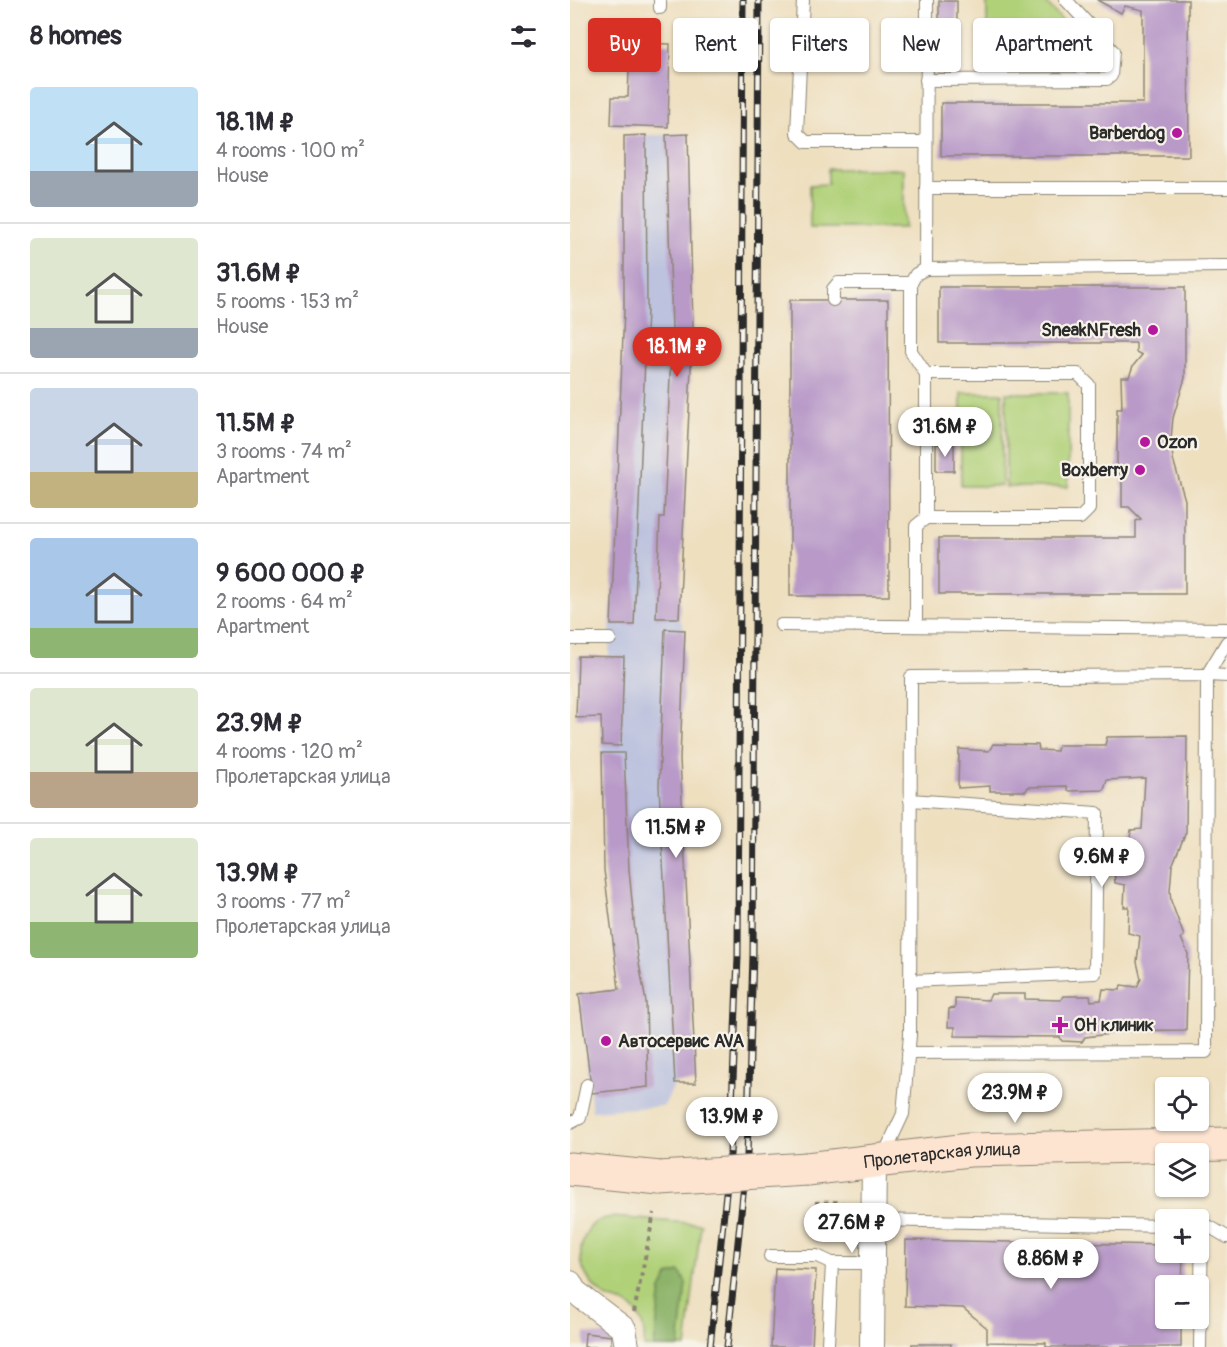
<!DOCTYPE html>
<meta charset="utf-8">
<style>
body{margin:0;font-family:Pangolin,sans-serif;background:#f7f7f7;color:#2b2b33;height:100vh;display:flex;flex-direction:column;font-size:22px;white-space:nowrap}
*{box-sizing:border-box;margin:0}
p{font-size:20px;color:#7c7c81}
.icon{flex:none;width:33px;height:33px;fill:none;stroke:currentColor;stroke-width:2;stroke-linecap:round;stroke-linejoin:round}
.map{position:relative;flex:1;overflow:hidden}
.drawer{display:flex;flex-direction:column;background:#fff;width:570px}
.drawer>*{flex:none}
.guide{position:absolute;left:18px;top:18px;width:549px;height:54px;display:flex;gap:12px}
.buttons{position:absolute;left:585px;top:1077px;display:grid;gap:12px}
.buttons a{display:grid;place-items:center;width:54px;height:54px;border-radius:6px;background:#fff;box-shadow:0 2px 4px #0004;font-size:30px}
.price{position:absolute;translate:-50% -51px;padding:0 14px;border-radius:21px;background:#fff;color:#222;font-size:20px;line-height:39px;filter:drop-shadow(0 2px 3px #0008)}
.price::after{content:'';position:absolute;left:50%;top:36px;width:18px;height:14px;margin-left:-9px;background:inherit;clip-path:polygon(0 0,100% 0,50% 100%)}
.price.on{background:#d93025;color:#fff}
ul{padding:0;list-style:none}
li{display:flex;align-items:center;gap:18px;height:150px;padding:0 30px}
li+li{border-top:2px solid #e1e1e2}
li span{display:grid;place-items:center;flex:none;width:168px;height:120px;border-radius:6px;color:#555}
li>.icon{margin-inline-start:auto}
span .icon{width:72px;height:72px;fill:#fffc;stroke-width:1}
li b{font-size:26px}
h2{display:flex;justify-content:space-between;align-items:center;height:72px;padding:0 30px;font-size:26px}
.pill{padding:0 21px;border-radius:6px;background:#fff;box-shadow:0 2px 4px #0004;font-size:21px;line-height:54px}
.pill.on{background:#d93025;color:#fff}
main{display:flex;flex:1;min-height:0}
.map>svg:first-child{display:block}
</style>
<main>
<section class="drawer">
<h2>8 homes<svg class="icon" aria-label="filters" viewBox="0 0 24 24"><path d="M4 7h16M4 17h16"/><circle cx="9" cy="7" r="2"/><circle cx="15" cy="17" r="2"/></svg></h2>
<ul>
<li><span style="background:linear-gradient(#bfe0f5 70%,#9aa5b1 0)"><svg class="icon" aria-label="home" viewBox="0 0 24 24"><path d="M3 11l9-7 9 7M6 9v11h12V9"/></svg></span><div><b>18.1M ₽</b><p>4 rooms · 100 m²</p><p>House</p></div></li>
<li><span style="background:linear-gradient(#dfe7d0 75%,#9aa5b1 0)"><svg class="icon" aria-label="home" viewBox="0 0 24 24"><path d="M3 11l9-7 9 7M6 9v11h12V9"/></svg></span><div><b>31.6M ₽</b><p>5 rooms · 153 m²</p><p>House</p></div></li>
<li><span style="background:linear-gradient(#c9d6e8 70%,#c2b280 0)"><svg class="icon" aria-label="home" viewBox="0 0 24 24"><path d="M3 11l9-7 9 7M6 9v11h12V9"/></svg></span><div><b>11.5M ₽</b><p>3 rooms · 74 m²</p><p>Apartment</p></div></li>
<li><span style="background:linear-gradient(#a9c7e8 75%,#8fb573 0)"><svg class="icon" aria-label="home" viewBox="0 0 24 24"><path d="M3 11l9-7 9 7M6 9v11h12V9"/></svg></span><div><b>9 600 000 ₽</b><p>2 rooms · 64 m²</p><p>Apartment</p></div></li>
<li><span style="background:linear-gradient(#dfe7d0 70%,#b9a48a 0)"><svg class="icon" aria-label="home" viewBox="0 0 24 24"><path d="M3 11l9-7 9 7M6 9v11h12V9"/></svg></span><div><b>23.9M ₽</b><p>4 rooms · 120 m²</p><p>Пролетарская улица</p></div></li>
<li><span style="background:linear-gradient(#dfe7d0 70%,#8fb573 0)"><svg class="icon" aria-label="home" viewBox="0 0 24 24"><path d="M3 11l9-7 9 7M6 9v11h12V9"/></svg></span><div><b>13.9M ₽</b><p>3 rooms · 77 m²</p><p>Пролетарская улица</p></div></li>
</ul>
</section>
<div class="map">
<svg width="657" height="1347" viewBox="0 0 657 1347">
<rect width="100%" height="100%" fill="#f7f3e8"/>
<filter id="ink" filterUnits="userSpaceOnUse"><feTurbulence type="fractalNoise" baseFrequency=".0167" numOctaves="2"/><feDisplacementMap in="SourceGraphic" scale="12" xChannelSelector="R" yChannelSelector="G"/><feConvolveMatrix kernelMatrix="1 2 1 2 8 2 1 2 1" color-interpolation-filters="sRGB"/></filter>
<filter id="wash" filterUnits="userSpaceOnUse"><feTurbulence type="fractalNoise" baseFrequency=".008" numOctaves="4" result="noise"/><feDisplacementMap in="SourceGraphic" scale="24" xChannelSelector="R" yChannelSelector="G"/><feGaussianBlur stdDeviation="1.35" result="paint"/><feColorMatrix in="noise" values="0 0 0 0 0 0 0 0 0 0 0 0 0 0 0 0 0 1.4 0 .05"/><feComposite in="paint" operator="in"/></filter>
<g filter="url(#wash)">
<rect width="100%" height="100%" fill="#eedfbf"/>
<polygon fill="#bdc3de" points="118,134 123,327 109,618 115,630 110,759 126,1083 105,1083 94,1106 22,1111 9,994 49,989 34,870 31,718 6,718 8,656 39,656 54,310 54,136"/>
<g fill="#b1d179" stroke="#6e7e52" stroke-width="1.5">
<polygon points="417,0 473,0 521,51 417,51"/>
<polygon points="258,169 334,169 334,228 240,228 240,185 258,184"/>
<rect x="391" y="393" width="41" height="93"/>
<rect x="436" y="393" width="62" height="94"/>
<path d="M42,1217L131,1224L116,1347H74C75,1336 74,1324 68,1315C56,1297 44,1304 33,1295C15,1280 5,1260 14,1238C20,1223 28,1219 42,1217Z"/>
</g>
<polygon fill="#8cb369" stroke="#5c6f4a" stroke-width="1.5" points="110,1272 116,1283 109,1347 84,1347 91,1289 99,1275"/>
<g id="blocks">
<g fill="#b899c8">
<polygon points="527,0 618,0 619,156 371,156 371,103 573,103 573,10 555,6 551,13"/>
<rect x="369" y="1" width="18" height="28"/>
<polygon points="60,43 100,44 98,127 41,125 42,97 58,97"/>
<polygon points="118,134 123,327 109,618 86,618 90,517 94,517 102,329 96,135"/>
<polygon points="76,135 77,310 64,625 41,625 54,310 54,136"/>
<polygon points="369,287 615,287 615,378 603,418 601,439 603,459 615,500 615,594 369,594 369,538 566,538 566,521 571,519 559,507 552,507 552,474 547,473 547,409 552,409 551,377 559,377 563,366 572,355 566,352 566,343 369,343"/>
<polygon points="220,300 318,300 319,596 220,596"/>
<polygon points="366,444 384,445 384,471 366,471"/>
<polygon points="95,629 115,630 110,759 126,1083 105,1083 89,786"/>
<polygon points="8,656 54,657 51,746 32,745 31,717 6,718"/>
<polygon points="617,736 616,832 602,866 600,891 601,901 614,936 611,938 618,954 616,1030 541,1031 540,1034 515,1037 512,1042 492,1041 490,1037 385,1036 385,1027 378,1027 379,1009 385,1008 385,998 418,1000 421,994 455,994 455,999 491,1000 493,996 520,996 521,1001 531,1000 533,989 550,990 551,985 567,987 571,979 567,962 570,936 558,933 559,907 554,907 555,885 545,883 544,868 556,864 554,850 559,846 561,830 572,829 575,778 537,780 534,790 498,791 497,786 458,787 456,791 420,791 420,786 388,788 389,749 419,751 423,744 468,745 469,750 487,751 488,745 535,745 537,737"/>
<polygon points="32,753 54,753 59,870 67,952 76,1002 78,1087 22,1093 9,994 49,989 34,870"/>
<polygon points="336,1240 596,1245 596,1252 613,1252 612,1286 596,1286 596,1318 611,1318 611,1347 476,1347 476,1343 417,1342 417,1328 393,1308 335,1306"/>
<polygon points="205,1268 246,1270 242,1347 201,1347"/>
<polygon points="15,1333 41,1336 41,1347 14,1347"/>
<rect x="342" y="1344" width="39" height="3"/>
</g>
</g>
</g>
<g filter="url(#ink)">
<use href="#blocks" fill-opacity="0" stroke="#8c8575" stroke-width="1.5"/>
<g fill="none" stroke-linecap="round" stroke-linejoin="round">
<g stroke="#8c8575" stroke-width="14">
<g id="lane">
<polyline points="90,0 90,8"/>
<polyline points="233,0 227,133 236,142 356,142"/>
<polyline points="356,80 537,79 541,76 543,51 496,0"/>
<polyline points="356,188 657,188"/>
<polyline points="356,269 357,0"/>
<polyline points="263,300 263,289 268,283 341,283"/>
<polyline points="356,374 508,374 519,385 519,509 510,518 356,518"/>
<polyline points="211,625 657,629"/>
<polyline points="346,626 346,526 356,518 356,374 341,351 341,283 346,274 356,269 657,266"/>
<polyline points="0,639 40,639"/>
<polyline points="657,642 637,675 657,676"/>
<polyline points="340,981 525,973 527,813 340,800"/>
<polyline points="0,1123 10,1118 17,1085"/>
<polyline points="313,1157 333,1114 340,1035 341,677 637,675 636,1052 338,1053"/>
<polyline points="303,1220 596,1226"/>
<polyline points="628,1226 640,1227 657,1237"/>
<polyline points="200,1256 247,1256 262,1263"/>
<polyline points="258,1344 262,1263 303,1263"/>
<polyline points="630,1347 632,1227"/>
</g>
</g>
<g stroke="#8c8575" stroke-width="26">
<g id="street">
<polyline points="0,1283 4,1291 54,1329 57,1347"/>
<polyline points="302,1347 304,1162"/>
</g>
</g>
<g stroke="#8c8575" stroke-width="35">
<g id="secondary">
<polyline points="0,1169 90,1178"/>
<path id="s1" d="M237,1169L399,1150L657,1144"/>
</g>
</g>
<g stroke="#8c8575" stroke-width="4" stroke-dasharray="4.5 4.5" stroke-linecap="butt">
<polyline points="245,1203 269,1202 282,1207"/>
<polyline points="64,1312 84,1213"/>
</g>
<use href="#lane" stroke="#fff" stroke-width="12"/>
<use href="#street" stroke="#fff" stroke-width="24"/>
<use href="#secondary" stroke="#fde4d1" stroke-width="33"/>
<g stroke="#2b2b2b" stroke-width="7">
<g id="rail">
<polyline points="140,1347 160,1155 168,957 173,0"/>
<polyline points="157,1347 177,1156 183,954 189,0"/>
</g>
</g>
<use href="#rail" stroke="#f7f3e8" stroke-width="4.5" stroke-dasharray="14" stroke-linecap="butt"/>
<g stroke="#8c8575" stroke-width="35" stroke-linecap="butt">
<polyline id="secondary-bridge" points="90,1178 237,1169"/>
</g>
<use href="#secondary-bridge" stroke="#fde4d1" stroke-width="33"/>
</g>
</g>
<g fill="#b5179e" stroke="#f7f3e8" stroke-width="2">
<circle cx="607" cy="133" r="6"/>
<circle cx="583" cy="330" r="6"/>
<circle cx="575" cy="442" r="6"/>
<circle cx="570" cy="470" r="6"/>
<path d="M487 1016h6v6h6v6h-6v6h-6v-6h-6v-6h6z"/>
<circle cx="36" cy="1041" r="6"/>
</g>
<g text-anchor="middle" stroke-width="4.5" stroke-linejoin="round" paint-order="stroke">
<g font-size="18" font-weight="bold" fill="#2b2b2b" stroke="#f7f3e8" text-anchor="end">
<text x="595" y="139">Barberdog</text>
<text x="571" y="336">SneakNFresh</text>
<text x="587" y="448" text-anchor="start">Ozon</text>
<text x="558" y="476">Boxberry</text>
<text x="504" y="1031" text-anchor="start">ОН клиник</text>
<text x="48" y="1047" text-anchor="start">Автосервис AVA</text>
</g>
<g font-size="18" fill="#2b2b2b" stroke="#f7f3e8">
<text dy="6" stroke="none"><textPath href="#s1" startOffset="136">Пролетарская улица</textPath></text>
</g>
</g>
</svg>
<div class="buttons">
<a><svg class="icon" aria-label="locate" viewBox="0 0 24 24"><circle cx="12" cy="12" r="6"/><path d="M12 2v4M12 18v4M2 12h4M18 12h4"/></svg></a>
<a><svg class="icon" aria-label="layers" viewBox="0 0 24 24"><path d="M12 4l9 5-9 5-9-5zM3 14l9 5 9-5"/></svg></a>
<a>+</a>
<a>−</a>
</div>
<b class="price on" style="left:107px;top:378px">18.1M ₽</b>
<b class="price" style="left:375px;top:458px">31.6M ₽</b>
<b class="price" style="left:106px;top:859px">11.5M ₽</b>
<b class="price" style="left:532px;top:888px">9.6M ₽</b>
<b class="price" style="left:445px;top:1124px">23.9M ₽</b>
<b class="price" style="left:162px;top:1148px">13.9M ₽</b>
<b class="price" style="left:282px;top:1254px">27.6M ₽</b>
<b class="price" style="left:481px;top:1290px">8.86M ₽</b>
<div class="guide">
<a class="pill on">Buy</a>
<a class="pill">Rent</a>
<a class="pill">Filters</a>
<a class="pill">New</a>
<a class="pill">Apartment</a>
</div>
</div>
</main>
